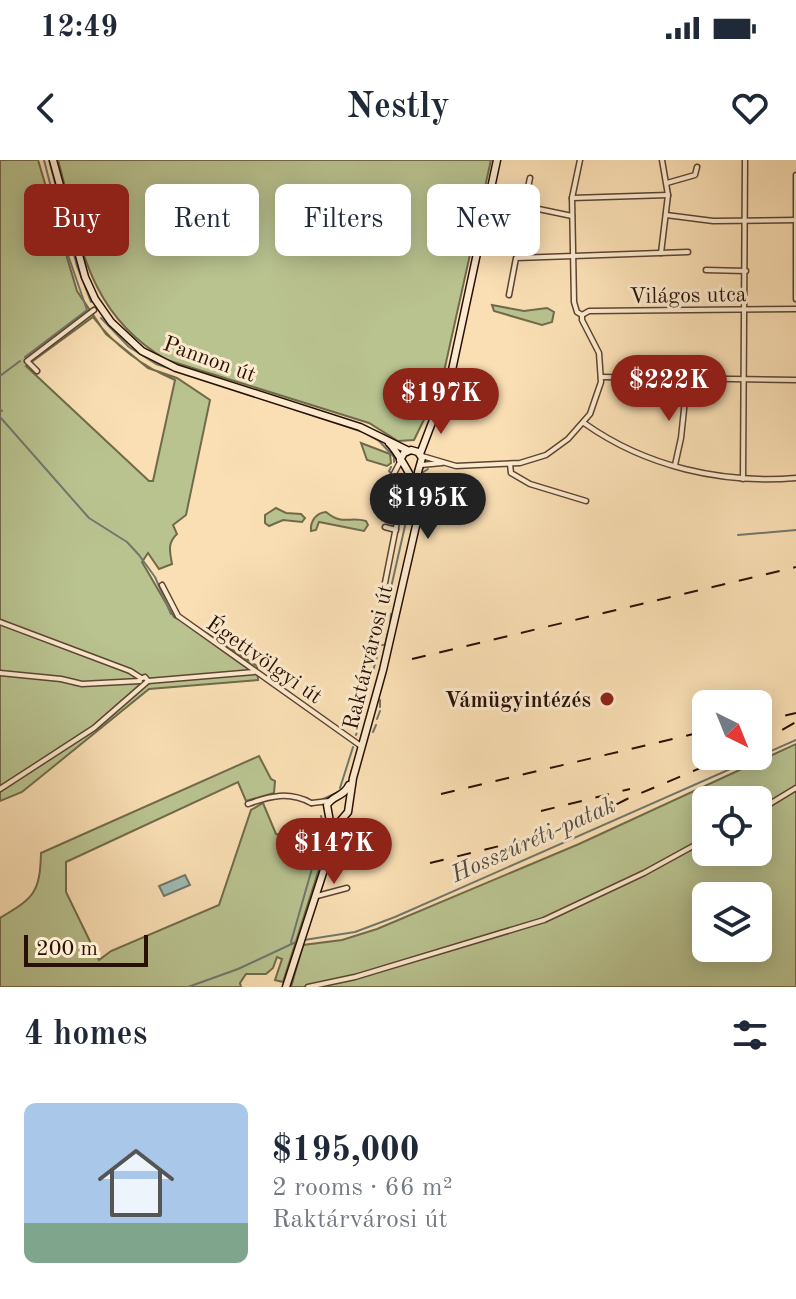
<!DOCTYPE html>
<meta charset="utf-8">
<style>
body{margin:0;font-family:"Old Standard TT",serif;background:#f6f6f7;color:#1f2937;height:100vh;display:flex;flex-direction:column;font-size:30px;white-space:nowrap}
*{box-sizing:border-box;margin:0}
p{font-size:26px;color:#747a83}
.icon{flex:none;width:44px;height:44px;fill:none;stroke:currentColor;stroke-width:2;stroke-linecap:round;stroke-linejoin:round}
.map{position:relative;height:827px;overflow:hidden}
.panel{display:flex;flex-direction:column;background:#fff;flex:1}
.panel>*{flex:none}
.guide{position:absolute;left:24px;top:24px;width:748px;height:72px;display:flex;gap:16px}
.needle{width:52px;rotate:137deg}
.buttons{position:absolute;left:692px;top:530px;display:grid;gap:16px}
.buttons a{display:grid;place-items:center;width:80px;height:80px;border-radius:12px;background:#fff;box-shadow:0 4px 20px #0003;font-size:40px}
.scale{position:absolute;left:24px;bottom:20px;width:124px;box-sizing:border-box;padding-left:8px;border:4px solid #291005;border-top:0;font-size:22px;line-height:28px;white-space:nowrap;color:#291005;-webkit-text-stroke:6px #fceace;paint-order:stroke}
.price{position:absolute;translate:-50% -68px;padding:0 18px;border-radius:28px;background:#8f2418;color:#fff;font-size:26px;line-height:52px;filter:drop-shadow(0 2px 4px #0008)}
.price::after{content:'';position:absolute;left:50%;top:48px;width:24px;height:18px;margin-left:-12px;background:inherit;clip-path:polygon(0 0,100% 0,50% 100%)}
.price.active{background:#222;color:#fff}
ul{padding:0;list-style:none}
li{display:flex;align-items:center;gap:24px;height:200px;padding:0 24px}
li span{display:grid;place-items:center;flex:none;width:224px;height:160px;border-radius:12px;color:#555}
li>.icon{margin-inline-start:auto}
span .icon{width:96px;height:96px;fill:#fffc;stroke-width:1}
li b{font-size:34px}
h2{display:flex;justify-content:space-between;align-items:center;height:96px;padding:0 24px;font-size:34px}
.pill{padding:0 28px;border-radius:12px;background:#fff;box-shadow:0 4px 20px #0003;font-size:28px;line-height:72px}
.pill.active{background:#8f2418;color:#fff}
.status{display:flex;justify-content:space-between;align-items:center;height:56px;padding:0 40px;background:#fff;direction:ltr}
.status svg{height:22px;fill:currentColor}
header{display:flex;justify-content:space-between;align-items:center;height:104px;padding:0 24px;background:#fff;font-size:36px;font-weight:800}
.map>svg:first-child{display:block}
</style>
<div class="status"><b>12:49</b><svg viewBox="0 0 49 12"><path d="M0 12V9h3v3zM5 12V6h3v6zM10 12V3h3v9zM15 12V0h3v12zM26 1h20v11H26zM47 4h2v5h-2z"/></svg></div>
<header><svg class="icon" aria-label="back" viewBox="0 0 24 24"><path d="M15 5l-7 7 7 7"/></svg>Nestly<svg class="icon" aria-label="heart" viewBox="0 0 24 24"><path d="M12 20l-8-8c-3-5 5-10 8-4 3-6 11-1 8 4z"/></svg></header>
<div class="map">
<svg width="796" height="827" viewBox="0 0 796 827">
<rect width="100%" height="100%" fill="#fadfb4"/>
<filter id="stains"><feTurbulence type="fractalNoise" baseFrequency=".0025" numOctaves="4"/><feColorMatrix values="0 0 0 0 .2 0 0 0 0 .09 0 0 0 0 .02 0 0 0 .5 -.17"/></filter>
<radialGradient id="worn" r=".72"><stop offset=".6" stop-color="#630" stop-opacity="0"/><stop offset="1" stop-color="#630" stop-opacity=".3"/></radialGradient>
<g fill="#b9c390" stroke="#716a4a" stroke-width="2" fill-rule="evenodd">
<path d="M0,0H38L77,131L106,174L148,208L177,218L210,240L186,355L173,365L177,374C167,383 170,392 172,404L159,409L148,393L142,402L174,457L207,473L257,506L258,520L149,529L22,632L0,641ZM93,157C115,186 141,206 175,220L153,321H149L26,206Z"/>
<path d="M58,0H491L441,225L414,280L398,281L369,263L167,200C87,154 80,81 58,0Z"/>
<polygon points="492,145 524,151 547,148 554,152 552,162 542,165 494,151"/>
<polygon points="361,283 390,294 391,303 387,306 367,300"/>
<polygon points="276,348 286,353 301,354 305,358 302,362 283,360 269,366 265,363 265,355"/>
<path d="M326,352C343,366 349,356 366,361L368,365L364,371L319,362L316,370L311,371C310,361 316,353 326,352Z"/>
<path d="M796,584V827H291L303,785L342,780L377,769L579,684ZM706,640H758V692H706ZM706,736H758V788H706Z"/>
<path d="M259,596L271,619L275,621L274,633L246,641L238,622L66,702V732L99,800L111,791L219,745L251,650L263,643L276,674L286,676L317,662L327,668V684L283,822L275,820L282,799L277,797L273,808L266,814H246L240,823L241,827H0V758C33,738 40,734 41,693Z"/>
</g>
<polygon fill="#9fbcb3" stroke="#70776d" stroke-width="2" points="185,715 190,725 164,736 159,726"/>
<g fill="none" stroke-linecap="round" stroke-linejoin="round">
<g stroke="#70776d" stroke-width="2">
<polyline points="49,0 77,106 91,142"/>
<polyline points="101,158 129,187 156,204 363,272 379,281 394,297 394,302"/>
<polyline points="25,197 87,150 69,98 44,0"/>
<polyline points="0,216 20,201"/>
<polyline points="0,249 2,251"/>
<polyline points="0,257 89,358 127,382 139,395 155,417 171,454"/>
<polyline points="391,307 389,311 411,338 408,352"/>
<polyline points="409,321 411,336"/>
<polyline points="422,325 422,313 428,309"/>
<polyline points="738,375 796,370"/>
<polyline points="388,441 407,357"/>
<polyline points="390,464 391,454"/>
<polyline points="380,540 380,547"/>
<polyline points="377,559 380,551"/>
<polyline points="373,572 376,565"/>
<polyline points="356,575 380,485 385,485 388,472"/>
<polyline points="340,628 353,587"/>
<polyline points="323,639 339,632"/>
<polyline points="304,780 355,772 395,757 796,580"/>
<polyline points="291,782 321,677 323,664 321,656"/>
<polyline points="188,827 238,809 298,781"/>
</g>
<g stroke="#5d4431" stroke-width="7">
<g id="street">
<polyline points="796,15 796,139"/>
<polyline points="667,23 695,15 697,7"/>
<polyline points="572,38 668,35"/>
<polyline points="500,41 572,56"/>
<polyline points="524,46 530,18"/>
<polyline points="666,55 713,61 796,60"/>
<polyline points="661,93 668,35 662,0"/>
<polyline points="706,110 746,111"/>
<polyline points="509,135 516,98 688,92"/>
<polyline points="582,155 589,151 796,149"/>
<polyline points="37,211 27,201 94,150"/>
<polyline points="601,217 796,220"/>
<path d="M584,263C646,307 722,324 796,318"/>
<polyline points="422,296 456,306 520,303 546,295 568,279 590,254 601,222 599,193 582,160 582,155 577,152 574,142 572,38 580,0"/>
<polyline points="510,304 511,313 530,324 586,341"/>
<polyline points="421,305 442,303"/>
<polyline points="675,305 681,278 687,221"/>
<polyline points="743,319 745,0"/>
<polyline points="385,367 396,370"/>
<polyline points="162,425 178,456 361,586"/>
<polyline points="382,438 399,352 397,341 388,325 400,302"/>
<polyline points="0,462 130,511 141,518"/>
<polyline points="0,513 61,519 82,524 140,521"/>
<polyline points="140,519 145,517 148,521 254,512"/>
<polyline points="0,629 94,568 148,521"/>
<polyline points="312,643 329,641"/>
<path d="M248,644C270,636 289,631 311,643"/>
<polyline points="758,651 796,628"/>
<polyline points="317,736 347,728"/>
<polyline points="308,827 355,817 544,760 644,713 706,679"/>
</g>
</g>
<g stroke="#291005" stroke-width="9">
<g id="secondary">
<polyline points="53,0 85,117 95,139 111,162 142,191 176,208 360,267 407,290"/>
<path d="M389,283C396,290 413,318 415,327"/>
<polyline points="420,294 452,210 497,0"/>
<path d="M332,673L327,645C333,635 344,637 349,625"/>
<polyline points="286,827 332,685 336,666 348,652 353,618 383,510 418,357 418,312 422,298 418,292 411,290 404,293 400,300"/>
</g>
</g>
<use href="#street" stroke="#fceace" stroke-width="4"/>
<use href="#secondary" stroke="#fceace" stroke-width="6"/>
<g stroke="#291005" stroke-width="2" stroke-dasharray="14 14" stroke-linecap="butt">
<polyline points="412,499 796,407"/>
<polyline points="758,562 796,553"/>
<polyline points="758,584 796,562"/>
<polyline points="441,634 706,571"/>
<polyline points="541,651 630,629"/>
<polyline points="430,703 569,669 627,639 729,596"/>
</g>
</g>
<circle fill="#8f2418" stroke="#fceace" stroke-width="3" cx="607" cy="539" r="8"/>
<g text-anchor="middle" stroke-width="6" stroke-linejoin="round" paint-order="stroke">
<g font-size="22" fill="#291005" stroke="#fceace">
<text transform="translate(688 134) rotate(-1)" y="8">Világos utca</text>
<text transform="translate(210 198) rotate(20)" y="8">Pannon út</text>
<text transform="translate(367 497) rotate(-76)" y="8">Raktárvárosi út</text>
<text transform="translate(265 499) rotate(35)" y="8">Égettvölgyi út</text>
</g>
<g font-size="22" font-weight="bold" fill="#291005" stroke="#fceace" text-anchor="end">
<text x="591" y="547">Vámügyintézés</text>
</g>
<g font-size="24" font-style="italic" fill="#524c42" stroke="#fceace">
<text transform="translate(533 679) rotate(-24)" y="8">Hosszúréti-patak</text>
</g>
</g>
<rect width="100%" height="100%" filter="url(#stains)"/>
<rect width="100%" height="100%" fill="url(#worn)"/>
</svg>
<div class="buttons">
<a><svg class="needle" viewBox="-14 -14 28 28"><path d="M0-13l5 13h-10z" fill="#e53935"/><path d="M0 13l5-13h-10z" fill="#747a83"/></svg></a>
<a><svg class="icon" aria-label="locate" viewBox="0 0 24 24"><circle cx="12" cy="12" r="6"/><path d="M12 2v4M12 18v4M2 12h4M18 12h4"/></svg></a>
<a><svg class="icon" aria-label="layers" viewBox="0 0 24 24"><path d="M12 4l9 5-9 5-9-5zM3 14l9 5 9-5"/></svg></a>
</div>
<div class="scale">200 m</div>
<b class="price" style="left:669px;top:263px">$222K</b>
<b class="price" style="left:441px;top:276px">$197K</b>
<b class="price active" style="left:428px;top:381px">$195K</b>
<b class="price" style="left:334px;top:726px">$147K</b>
<div class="guide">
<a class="pill active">Buy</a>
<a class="pill">Rent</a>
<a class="pill">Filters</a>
<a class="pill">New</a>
</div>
</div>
<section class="panel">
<h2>4 homes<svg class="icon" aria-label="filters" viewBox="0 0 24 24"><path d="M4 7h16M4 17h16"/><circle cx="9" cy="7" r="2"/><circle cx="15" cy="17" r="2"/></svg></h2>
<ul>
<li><span style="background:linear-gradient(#a9c7e8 75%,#7fa58c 0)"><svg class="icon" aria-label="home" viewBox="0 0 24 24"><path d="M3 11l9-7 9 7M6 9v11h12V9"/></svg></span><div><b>$195,000</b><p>2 rooms · 66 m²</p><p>Raktárvárosi út</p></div></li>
</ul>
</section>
